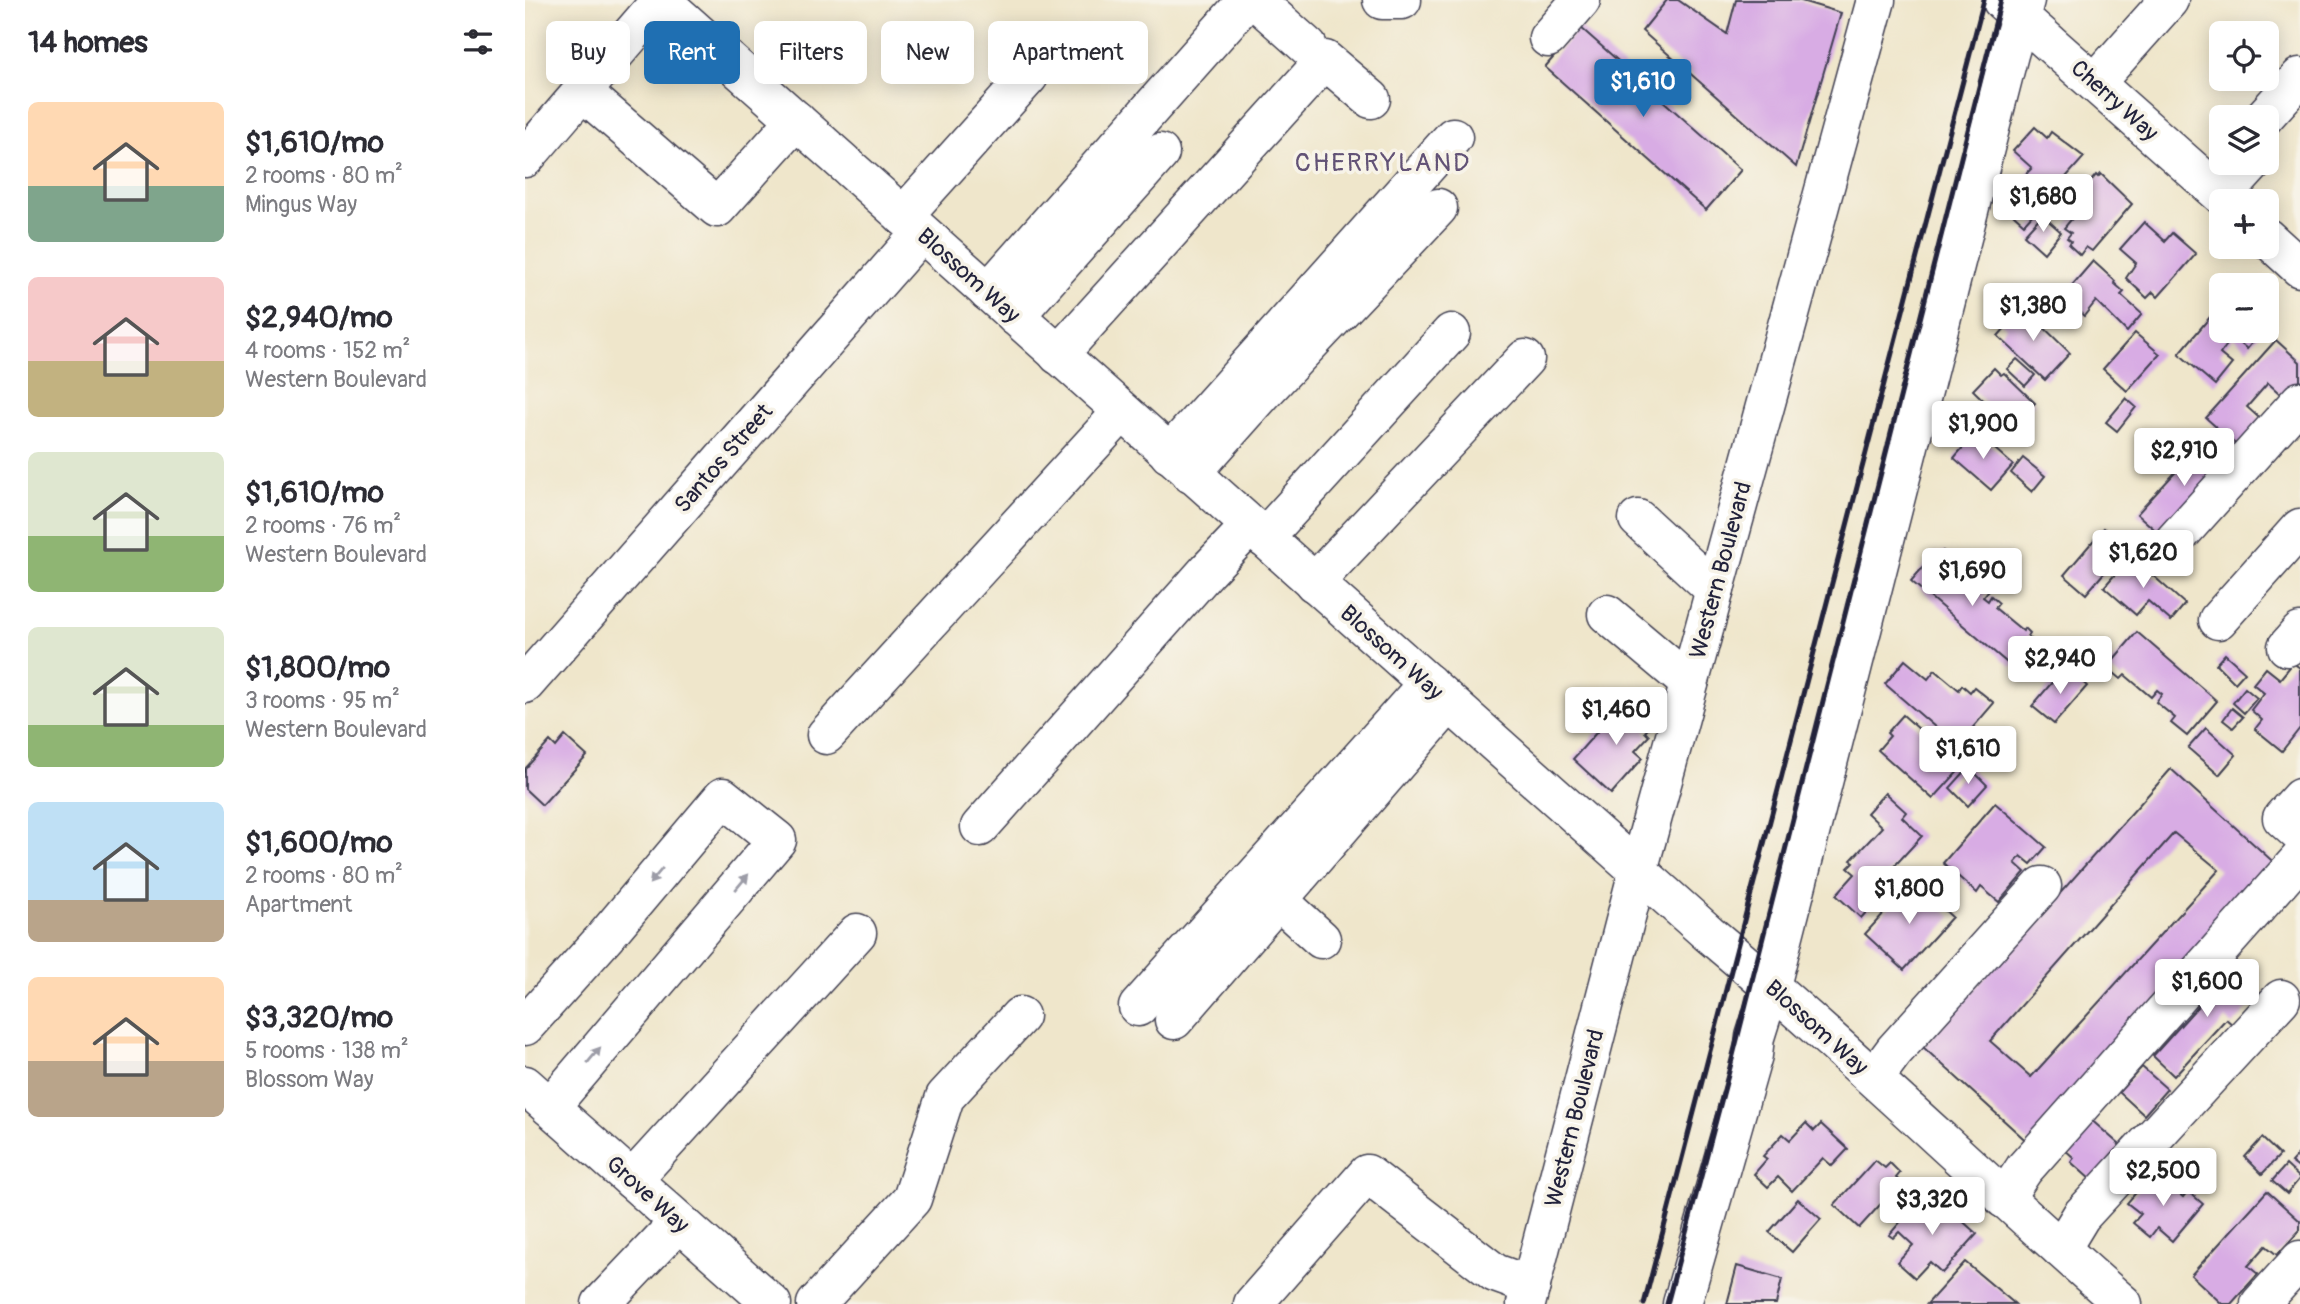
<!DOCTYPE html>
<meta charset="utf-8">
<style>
body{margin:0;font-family:Pangolin,sans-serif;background:#f2f2f3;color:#2b2b33;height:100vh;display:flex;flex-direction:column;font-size:26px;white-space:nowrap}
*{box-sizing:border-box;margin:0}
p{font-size:23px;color:#7c7c81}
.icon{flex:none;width:38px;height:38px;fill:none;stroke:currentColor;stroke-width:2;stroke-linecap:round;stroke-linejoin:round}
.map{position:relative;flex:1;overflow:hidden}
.drawer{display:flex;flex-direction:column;background:#fff;width:525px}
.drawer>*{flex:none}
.guide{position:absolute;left:21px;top:21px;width:665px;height:63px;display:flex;gap:14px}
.controls{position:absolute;left:1684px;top:21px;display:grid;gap:14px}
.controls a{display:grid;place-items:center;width:70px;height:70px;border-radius:10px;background:#fff;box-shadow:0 4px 18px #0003;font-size:35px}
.price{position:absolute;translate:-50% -60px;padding:0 16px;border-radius:7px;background:#fff;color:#222;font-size:23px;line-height:46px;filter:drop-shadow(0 2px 4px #0008)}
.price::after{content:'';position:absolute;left:50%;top:42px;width:21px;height:16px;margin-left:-10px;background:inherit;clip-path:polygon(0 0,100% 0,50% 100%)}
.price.on{background:#1f6fb2;color:#fff}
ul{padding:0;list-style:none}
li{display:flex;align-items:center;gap:21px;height:175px;padding:0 28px}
li span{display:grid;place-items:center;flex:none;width:196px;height:140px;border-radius:10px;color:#555}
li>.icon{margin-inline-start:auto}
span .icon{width:84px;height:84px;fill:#fffc;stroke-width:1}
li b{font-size:30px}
h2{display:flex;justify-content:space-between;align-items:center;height:84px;padding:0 28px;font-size:30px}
.tag{padding:0 24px;border-radius:10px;background:#fff;box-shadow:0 4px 18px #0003;font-size:24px;line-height:63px}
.tag.on{background:#1f6fb2;color:#fff}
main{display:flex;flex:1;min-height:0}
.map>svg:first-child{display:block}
</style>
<main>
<section class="drawer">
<h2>14 homes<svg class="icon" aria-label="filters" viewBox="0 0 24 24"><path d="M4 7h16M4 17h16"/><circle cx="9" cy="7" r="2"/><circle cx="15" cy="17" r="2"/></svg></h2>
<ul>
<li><span style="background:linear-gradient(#ffd9b3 60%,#7fa58c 0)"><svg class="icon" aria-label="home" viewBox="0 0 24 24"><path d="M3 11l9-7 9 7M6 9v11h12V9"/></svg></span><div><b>$1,610/mo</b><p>2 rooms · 80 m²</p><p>Mingus Way</p></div></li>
<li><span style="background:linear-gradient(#f6c9c9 60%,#c2b280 0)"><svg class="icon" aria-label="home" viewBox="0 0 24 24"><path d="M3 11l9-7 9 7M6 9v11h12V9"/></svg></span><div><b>$2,940/mo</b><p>4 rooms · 152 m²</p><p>Western Boulevard</p></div></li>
<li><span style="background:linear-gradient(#dfe7d0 60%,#8fb573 0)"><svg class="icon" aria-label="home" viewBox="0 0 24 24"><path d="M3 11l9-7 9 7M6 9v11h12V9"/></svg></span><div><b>$1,610/mo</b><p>2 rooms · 76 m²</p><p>Western Boulevard</p></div></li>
<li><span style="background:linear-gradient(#dfe7d0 70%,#8fb573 0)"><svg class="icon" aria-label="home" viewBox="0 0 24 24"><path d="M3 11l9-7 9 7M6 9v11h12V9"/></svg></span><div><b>$1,800/mo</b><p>3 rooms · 95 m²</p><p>Western Boulevard</p></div></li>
<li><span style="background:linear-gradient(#bfe0f5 70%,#b9a48a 0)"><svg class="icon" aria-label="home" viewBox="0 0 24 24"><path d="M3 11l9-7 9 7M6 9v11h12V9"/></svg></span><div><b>$1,600/mo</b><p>2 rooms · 80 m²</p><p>Apartment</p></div></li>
<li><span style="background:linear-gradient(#ffd9b3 60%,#b9a48a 0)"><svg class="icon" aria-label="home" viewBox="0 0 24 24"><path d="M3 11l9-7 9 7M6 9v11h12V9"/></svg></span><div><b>$3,320/mo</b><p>5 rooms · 138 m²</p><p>Blossom Way</p></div></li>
</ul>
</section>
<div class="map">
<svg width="1775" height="1304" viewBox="0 0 1775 1304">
<rect width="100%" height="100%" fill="#f7f3e8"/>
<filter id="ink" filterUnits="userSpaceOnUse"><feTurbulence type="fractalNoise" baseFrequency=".0143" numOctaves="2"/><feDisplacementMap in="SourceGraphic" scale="14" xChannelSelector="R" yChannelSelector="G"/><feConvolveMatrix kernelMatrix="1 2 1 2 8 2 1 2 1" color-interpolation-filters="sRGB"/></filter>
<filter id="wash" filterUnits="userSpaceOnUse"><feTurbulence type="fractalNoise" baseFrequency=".00686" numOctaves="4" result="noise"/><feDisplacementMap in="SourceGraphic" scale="28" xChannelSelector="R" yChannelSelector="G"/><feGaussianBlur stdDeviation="1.57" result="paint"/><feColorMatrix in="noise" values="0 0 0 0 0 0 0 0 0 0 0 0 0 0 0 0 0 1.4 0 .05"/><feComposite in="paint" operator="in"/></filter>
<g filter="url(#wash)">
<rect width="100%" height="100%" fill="#efe6cb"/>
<g id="blocks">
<g fill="#d8ace4" fill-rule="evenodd">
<polygon points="1142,0 1153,0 1202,34 1211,0 1273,0 1316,13 1271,167 1117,31"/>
<polygon points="1055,27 1216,170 1181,210 1020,67"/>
<polygon points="1510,127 1522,138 1526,132 1559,157 1525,195 1501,174 1507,168 1488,151"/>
<polygon points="1576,174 1607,204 1567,251 1561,247 1555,255 1544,245 1546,241 1542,238 1546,233 1539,228 1564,198 1557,192 1571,175 1573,177"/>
<polygon points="1497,186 1517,204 1499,224 1479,206"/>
<polygon points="1517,215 1536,232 1519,253 1499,235"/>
<polygon points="1619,222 1640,241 1647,233 1671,254 1633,297 1628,292 1622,298 1601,278 1611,263 1595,249"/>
<polygon points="1568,261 1590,281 1589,283 1599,292 1596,295 1617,314 1602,332 1571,301 1559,316 1537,297"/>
<polygon points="1696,304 1696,331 1737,331 1722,349 1708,337 1695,354 1707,364 1690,385 1654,354"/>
<polygon points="1500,309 1545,353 1520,380 1473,336 1481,327 1475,321 1484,311 1491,318"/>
<polygon points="1610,333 1635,354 1602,391 1578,369"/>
<polygon points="1751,340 1775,362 1775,389 1764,402 1743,383 1722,407 1742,425 1718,451 1681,418"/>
<polygon points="1492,359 1510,375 1500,386 1482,369"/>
<polygon points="1469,368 1476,375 1479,373 1510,403 1487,428 1448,390"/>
<polygon points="1601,398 1611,407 1592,431 1581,422"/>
<polygon points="1451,432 1488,465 1466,490 1429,458"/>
<polygon points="1681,439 1706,462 1637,536 1612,514"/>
<polygon points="1498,458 1520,476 1507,492 1486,473"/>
<polygon points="1579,528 1601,547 1561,594 1539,575"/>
<polygon points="1418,551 1431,561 1427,566 1450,585 1453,581 1464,590 1458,597 1463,601 1466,596 1474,603 1470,608 1498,631 1500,628 1505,633 1503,636 1509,642 1487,667 1386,581 1411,552 1415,555"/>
<polygon points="1606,556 1660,604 1646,621 1623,601 1611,615 1579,587"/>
<polygon points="1612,632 1692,701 1662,736 1646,723 1650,718 1631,702 1637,694 1632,690 1626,697 1600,675 1596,679 1582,667"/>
<polygon points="1700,654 1720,672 1710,683 1691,664"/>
<polygon points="1380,660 1403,679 1410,670 1434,690 1437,685 1445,692 1449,687 1469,703 1432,746 1360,684"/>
<polygon points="1768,663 1775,668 1775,728 1757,751 1730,729 1737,720 1726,710 1739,693 1728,684 1741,668 1755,679"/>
<polygon points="1540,667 1562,686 1529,724 1507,706"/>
<polygon points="1720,688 1732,698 1719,713 1708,703"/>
<polygon points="1102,698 1129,722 1120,732 1124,736 1110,751 1118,758 1086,794 1048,759"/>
<polygon points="1707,708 1718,717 1708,728 1698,720"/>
<polygon points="1378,715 1437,767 1408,799 1353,750 1365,736 1362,733"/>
<polygon points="1681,728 1711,755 1694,775 1663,748"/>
<polygon points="40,736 62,756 17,805 0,789 0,769 25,741 31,747"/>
<polygon points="1444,767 1462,785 1443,806 1425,788"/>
<path d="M1646,769L1755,868L1507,1146L1398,1047ZM1649,833L1694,870L1506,1077L1465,1041Z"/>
<polygon points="1360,793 1381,812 1377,817 1397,836 1351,886 1358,893 1336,918 1311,895 1330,874 1323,868 1329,862 1326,860 1357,827 1342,813"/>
<polygon points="1470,803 1521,847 1506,864 1496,856 1490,863 1500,872 1474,902 1456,887 1452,893 1418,863"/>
<polygon points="1388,881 1427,917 1379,970 1340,934"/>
<polygon points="1701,965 1735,995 1708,1025 1701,1019 1649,1076 1628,1056 1692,985 1687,981"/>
<polygon points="1617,1067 1642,1089 1619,1115 1594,1092"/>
<polygon points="1564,1118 1595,1145 1600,1139 1612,1150 1566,1180 1546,1162 1549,1158 1538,1148"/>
<polygon points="1281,1123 1289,1131 1296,1124 1323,1149 1307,1166 1298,1158 1267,1191 1253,1177 1243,1187 1229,1174 1242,1159 1238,1156 1258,1134 1265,1140"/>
<polygon points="1737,1138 1755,1155 1737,1174 1720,1157"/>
<polygon points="1775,1152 1775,1169 1766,1162"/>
<polygon points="1350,1160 1360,1168 1365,1163 1375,1173 1371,1178 1381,1187 1368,1201 1363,1196 1334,1228 1309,1205"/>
<polygon points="1761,1165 1775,1178 1762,1194 1747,1181"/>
<polygon points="1628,1173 1658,1197 1663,1191 1678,1204 1647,1241 1632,1228 1625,1237 1608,1223 1616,1214 1602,1203"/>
<polygon points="1742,1191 1775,1221 1775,1230 1752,1255 1741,1246 1723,1266 1733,1274 1706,1304 1697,1304 1666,1275"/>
<polygon points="1396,1198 1407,1207 1413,1199 1452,1234 1417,1273 1405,1262 1390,1278 1372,1262 1388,1245 1374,1232 1368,1238 1364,1235"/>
<polygon points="1273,1199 1296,1219 1267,1252 1244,1232"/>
<polygon points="1440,1262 1490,1304 1402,1304"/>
<polygon points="1212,1266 1257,1279 1251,1304 1202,1304"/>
</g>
</g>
</g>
<g filter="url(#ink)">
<use href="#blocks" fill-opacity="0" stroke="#413f51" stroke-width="2"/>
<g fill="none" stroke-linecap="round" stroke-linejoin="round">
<g stroke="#413f51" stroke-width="41">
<g id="minor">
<path d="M136,0L1183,933C1325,1052 1458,1182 1598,1304"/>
<polyline points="730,0 783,47"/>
<polyline points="857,0 877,0"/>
<polyline points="1477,1 1703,201"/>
<polyline points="1023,38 1056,0"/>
<polyline points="1570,83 1644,0"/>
<polyline points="58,92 192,208 271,120"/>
<polyline points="1739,117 1775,77"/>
<polyline points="0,158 136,0"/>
<polyline points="1698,196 1728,163"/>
<polyline points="378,216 504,76"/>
<polyline points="1741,237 1775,268"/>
<polyline points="463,292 722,0"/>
<polyline points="490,316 635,153"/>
<polyline points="533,355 800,60 846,99"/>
<polyline points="644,454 928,137"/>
<polyline points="666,474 738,393 913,208"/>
<polyline points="1113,519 1190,590"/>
<polyline points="739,538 926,333"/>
<polyline points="1649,541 1775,401"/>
<polyline points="789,583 1000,359"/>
<polyline points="1082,614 1164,683"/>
<polyline points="1693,620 1775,528"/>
<polyline points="1762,647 1775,632"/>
<polyline points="0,684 396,233"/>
<polyline points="301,735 597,412"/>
<polyline points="1775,798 1757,818 1775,834"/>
<polyline points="455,827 683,570 725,526"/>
<polyline points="753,900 796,939"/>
<polyline points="613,1007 903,683"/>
<polyline points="649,1020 924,703"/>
<polyline points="0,1026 81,936 198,797 252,840 25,1107"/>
<polyline points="1349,1078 1369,1051 1517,886"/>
<polyline points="0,1085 247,1304"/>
<polyline points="107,1180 332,933"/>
<polyline points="1479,1199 1499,1169 1775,859"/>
<polyline points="1536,1249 1556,1216 1756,999"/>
<polyline points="76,1304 154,1222"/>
<polyline points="291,1304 387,1199 420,1097 495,1016"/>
<polyline points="728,1304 842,1174 970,1273 1006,1286"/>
<polyline points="1001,1304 1113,871 1351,0"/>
<polyline points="1157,1304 1228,1055 1230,1037 1246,986 1484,54 1500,0"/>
<polyline points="1735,1304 1775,1260"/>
</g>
</g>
<use href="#minor" stroke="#fff" stroke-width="38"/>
<g stroke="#22223b" stroke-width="5">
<polyline points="1119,1304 1459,0"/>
<polyline points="1142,1304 1203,1075 1476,0"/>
</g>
</g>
<defs><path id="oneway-solid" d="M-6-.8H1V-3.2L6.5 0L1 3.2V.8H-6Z" transform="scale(1.75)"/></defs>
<g fill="#9c9ca7">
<use href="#oneway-solid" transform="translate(131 876) rotate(130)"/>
<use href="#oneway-solid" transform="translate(217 882) rotate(-50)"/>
<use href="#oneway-solid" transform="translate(69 1055) rotate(-50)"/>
</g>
</g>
<g text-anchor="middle" stroke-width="7" stroke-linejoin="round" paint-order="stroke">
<g font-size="23" fill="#22223b" stroke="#f7f3e8">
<text transform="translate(1590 100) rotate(42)" y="8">Cherry Way</text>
<text transform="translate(444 275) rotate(42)" y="8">Blossom Way</text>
<text transform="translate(198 458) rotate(-49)" y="8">Santos Street</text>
<text transform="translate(1195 570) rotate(-75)" y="8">Western Boulevard</text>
<text transform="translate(867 652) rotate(42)" y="8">Blossom Way</text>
<text transform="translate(1292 1027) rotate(42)" y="8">Blossom Way</text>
<text transform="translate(1049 1118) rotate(-76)" y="8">Western Boulevard</text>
<text transform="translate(123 1194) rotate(42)" y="8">Grove Way</text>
</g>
<g font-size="26" letter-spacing="2" fill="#625276" stroke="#f7f3e8">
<text x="858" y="171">CHERRYLAND</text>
</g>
</g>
</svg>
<div class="controls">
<a><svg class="icon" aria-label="locate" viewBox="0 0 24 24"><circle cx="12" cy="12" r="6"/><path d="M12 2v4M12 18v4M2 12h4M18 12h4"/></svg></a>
<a><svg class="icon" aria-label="layers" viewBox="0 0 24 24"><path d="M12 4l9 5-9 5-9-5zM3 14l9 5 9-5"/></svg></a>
<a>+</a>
<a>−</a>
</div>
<b class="price on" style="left:1118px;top:119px">$1,610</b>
<b class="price" style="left:1518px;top:234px">$1,680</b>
<b class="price" style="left:1508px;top:343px">$1,380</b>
<b class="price" style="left:1458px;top:461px">$1,900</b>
<b class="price" style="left:1659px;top:488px">$2,910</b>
<b class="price" style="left:1618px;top:590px">$1,620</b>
<b class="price" style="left:1447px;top:608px">$1,690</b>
<b class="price" style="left:1535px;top:696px">$2,940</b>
<b class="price" style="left:1091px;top:747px">$1,460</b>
<b class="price" style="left:1443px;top:786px">$1,610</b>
<b class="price" style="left:1384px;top:926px">$1,800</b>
<b class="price" style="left:1682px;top:1019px">$1,600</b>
<b class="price" style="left:1638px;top:1208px">$2,500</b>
<b class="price" style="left:1407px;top:1237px">$3,320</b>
<div class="guide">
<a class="tag">Buy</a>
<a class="tag on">Rent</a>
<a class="tag">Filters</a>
<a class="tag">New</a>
<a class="tag">Apartment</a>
</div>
</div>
</main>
